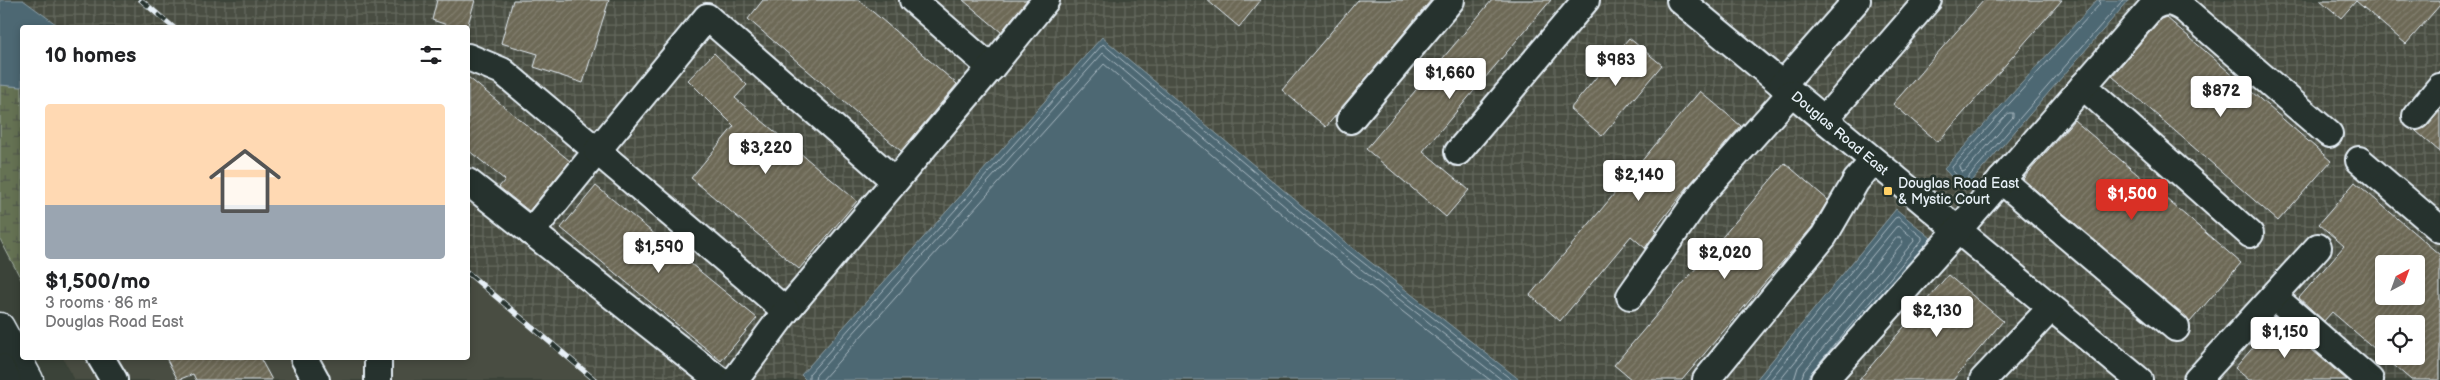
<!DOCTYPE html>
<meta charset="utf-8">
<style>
body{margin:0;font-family:"Balsamiq Sans",sans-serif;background:#f6f6f6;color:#202124;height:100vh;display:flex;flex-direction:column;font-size:19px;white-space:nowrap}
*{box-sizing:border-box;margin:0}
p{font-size:16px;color:#757577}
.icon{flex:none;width:28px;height:28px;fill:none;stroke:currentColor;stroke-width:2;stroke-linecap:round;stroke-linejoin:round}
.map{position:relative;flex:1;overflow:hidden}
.drawer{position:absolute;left:20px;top:25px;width:450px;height:335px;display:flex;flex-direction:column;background:#fff;border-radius:5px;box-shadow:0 2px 8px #0003}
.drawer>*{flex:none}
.needle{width:32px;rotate:41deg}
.fabs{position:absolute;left:2375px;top:255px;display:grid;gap:10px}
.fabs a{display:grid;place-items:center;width:50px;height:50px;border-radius:5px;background:#fff;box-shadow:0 2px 8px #0003;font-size:25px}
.price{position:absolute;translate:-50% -42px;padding:0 11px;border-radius:5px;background:#fff;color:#222;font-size:16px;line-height:32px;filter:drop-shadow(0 1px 2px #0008)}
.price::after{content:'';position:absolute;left:50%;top:30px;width:15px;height:11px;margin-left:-8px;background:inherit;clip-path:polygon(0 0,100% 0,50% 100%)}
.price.on{background:#d93025;color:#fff}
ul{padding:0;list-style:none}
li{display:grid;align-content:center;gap:10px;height:265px;padding:0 25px}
li span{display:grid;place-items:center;height:155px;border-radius:5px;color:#555}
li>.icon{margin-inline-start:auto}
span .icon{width:90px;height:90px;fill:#fffc;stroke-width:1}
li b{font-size:21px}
h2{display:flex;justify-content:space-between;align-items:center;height:60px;padding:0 25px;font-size:21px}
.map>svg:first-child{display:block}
</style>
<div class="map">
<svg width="2440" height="380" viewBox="0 0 2440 380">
<defs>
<pattern id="industrial-grid" width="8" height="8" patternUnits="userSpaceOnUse" patternTransform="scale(1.25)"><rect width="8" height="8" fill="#4a4e42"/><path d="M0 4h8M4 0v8" fill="none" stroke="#64685e"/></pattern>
<pattern id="wetland-marsh" width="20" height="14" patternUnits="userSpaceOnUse" patternTransform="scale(1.25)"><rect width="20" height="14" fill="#657253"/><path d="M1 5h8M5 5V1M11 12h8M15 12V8" fill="none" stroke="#545b4e"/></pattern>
<pattern id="building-hatch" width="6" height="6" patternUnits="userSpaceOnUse" patternTransform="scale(1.25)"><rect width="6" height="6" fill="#6d6956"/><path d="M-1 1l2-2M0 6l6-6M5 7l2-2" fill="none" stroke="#827f6f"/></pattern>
</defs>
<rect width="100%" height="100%" fill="#3b4339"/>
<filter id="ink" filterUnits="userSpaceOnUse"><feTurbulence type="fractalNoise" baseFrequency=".02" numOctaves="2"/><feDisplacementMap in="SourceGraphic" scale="10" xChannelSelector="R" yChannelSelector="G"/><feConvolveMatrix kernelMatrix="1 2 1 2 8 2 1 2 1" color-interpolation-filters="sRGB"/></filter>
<g filter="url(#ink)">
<polygon fill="#4a4e42" points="468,275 592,380 75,380 63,358 468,358"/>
<g fill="url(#industrial-grid)" fill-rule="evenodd">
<polygon points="23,0 1663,0 2122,380 1811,380 1931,238 1896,209 1756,380 1520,380 1345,242 1102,37 801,375 806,380 592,380 468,275 468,28 60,27"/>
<path d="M1698,0H2097L1944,168L1964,190L2129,0H2440V380H2157ZM2384,264H2416V296H2384ZM2384,324H2416V356H2384Z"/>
</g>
<polygon fill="url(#wetland-marsh)" stroke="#a6b2a6" points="0,85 22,87 22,281 0,239"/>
<g fill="#4e6873" stroke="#8c9fa8">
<polygon points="0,0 23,0 60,27 22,28 22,87 0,85"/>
<polygon points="2097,0 2129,0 1964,190 1944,169"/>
<polygon points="1102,37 1345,242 1520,380 806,380 801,375"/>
<polygon points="1896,209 1931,238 1811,380 1756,380"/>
</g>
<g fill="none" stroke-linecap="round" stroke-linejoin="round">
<g stroke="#aabac3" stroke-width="1">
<polyline points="2100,0 2099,5 1952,167 1952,170 1962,181 1965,181 2123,0"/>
<polygon points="2009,113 2013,113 2013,117 1965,171 1962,172 1960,167"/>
<polyline points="809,380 809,374 1103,44 1342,246 1512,380"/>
<polyline points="815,380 816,375 1103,53 1338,251 1502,380"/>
<polyline points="822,380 1104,64 1333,257 1490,380"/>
<polyline points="1762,380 1895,218 1898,217 1922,237 1922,240 1809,375 1808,380"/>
<polyline points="1770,380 1896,227 1899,226 1913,238 1914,241 1804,371 1801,380"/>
<polyline points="1780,380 1897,237 1900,237 1903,242 1798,367 1794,380"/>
</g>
</g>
<g fill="url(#building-hatch)" stroke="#e8f1f8" fill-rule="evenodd">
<polygon points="437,0 475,0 467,28 457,28 432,20"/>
<polygon points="513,0 609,0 583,83 534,67 538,54 501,43"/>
<polygon points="763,0 859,0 957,84 901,151 748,19"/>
<polygon points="963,0 1027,0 1001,32"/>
<polygon points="1207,0 1261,0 1239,27"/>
<polygon points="1358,0 1431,0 1326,127 1282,90"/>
<polygon points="1492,0 1551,0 1423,151 1469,190 1446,217 1366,149"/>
<polygon points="1984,0 2062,0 1938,142 1893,104"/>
<polygon points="2320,0 2440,0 2440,5 2406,44 2356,1 2341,18"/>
<polygon points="2166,17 2331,161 2278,221 2112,76 2161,19"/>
<polygon points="1629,38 1662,65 1602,136 1570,109"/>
<polygon points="714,53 747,85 735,98 857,201 799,269 691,178 734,126 688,80"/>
<polygon points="468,77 570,161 529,211 499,187 505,180 468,150"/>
<polygon points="1700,91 1741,126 1690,184 1655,229 1657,231 1645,248 1631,236 1560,321 1530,295"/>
<polygon points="2440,111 2440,152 2416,131 2427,126"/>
<polygon points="2074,120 2241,263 2190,322 2023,179"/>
<polygon points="1785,163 1828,200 1812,227 1682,380 1632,380 1614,365"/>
<path d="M2355,182L2440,255V380H2411L2332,312L2324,321L2299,298L2344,246L2319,224ZM2384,264H2416V296H2384ZM2384,324H2416V356H2384Z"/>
<polygon points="596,186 757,318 721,361 561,228"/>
<polygon points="1948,275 2003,321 1953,380 1859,380"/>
<polygon points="2277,320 2347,380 2249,380 2235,368"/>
<polygon points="166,358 260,358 272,380 196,380 193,374 178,380"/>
</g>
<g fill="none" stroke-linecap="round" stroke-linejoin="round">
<g stroke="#e8f1f8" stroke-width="30">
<g id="minor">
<polyline points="913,0 991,68"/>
<polyline points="1680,0 2139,380"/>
<polyline points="468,57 502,71 597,151 531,232"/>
<polyline points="1782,85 1857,0"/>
<polyline points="2083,86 2250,234"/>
<polyline points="2416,116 2440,87"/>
<polyline points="1350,120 1451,0"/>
<polyline points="1824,120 1928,0"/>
<polyline points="1458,152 1586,0"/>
<polyline points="2359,160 2440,229"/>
<polyline points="2001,180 2176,328"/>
<polyline points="895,181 707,17 597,151 786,311 987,72 991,68 1046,0"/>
<polyline points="468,182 719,380"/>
<polyline points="1630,296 1702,193 1791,93"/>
<polyline points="2274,297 2370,380"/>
<polyline points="101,358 114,380"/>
<polyline points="304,358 316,380"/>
<polyline points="378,380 378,358"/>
<polyline points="735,380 786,311"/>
<polyline points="1706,380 1824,236 1856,181 1873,161"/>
<path d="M1824,380L1957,231L2152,7C2164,0 2171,1 2183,8L2329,134"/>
<polyline points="1983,380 2051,308"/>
<polyline points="2197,380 2318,247"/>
</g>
</g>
<g stroke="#e8f1f8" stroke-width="31">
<g id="major">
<polyline points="0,327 29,380"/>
<polyline points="0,368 6,380"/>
</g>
</g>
<use href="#minor" stroke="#26332d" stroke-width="26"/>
<use href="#major" stroke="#26332d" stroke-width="28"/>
<g stroke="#e8f1f8" stroke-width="5.5">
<g id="rail">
<polyline points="141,0 174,28"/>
<polyline points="468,273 595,380"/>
</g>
</g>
<use href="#rail" stroke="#26332d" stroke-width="4" stroke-dasharray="11" stroke-linecap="butt"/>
</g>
</g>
<rect fill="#ffd166" stroke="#26332d" stroke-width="2" x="1883" y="186" width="10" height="10" rx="2.5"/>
<g text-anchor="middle" stroke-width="5" stroke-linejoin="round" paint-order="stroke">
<g font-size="14" fill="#e8f1f8" stroke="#26332d">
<text transform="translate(1840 133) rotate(40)" y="5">Douglas Road East</text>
</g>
<g font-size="14" fill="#e8f1f8" stroke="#26332d" text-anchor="start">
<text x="1898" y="188">Douglas Road East<tspan x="1898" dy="16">&amp; Mystic Court</tspan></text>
</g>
</g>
</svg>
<div class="fabs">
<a><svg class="needle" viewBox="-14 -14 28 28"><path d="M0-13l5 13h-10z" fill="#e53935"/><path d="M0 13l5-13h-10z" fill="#757577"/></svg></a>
<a><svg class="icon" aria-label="locate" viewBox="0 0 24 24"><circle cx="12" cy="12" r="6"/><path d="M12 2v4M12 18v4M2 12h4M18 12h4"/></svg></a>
</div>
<b class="price" style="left:1616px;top:87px">$983</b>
<b class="price" style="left:1450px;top:100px">$1,660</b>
<b class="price" style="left:2221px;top:118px">$872</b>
<b class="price" style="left:766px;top:175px">$3,220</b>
<b class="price" style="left:1639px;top:202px">$2,140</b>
<b class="price on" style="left:2132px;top:221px">$1,500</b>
<b class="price" style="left:659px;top:274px">$1,590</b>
<b class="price" style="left:1725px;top:280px">$2,020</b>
<b class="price" style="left:1937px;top:338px">$2,130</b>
<b class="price" style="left:2285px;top:359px">$1,150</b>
<section class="drawer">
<h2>10 homes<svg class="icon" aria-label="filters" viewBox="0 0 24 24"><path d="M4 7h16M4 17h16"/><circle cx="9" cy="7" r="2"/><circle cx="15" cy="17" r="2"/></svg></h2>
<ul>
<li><span style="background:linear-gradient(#ffd9b3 65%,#9aa5b1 0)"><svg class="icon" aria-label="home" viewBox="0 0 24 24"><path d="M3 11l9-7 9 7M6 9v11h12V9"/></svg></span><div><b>$1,500/mo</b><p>3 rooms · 86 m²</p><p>Douglas Road East</p></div></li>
</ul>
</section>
</div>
